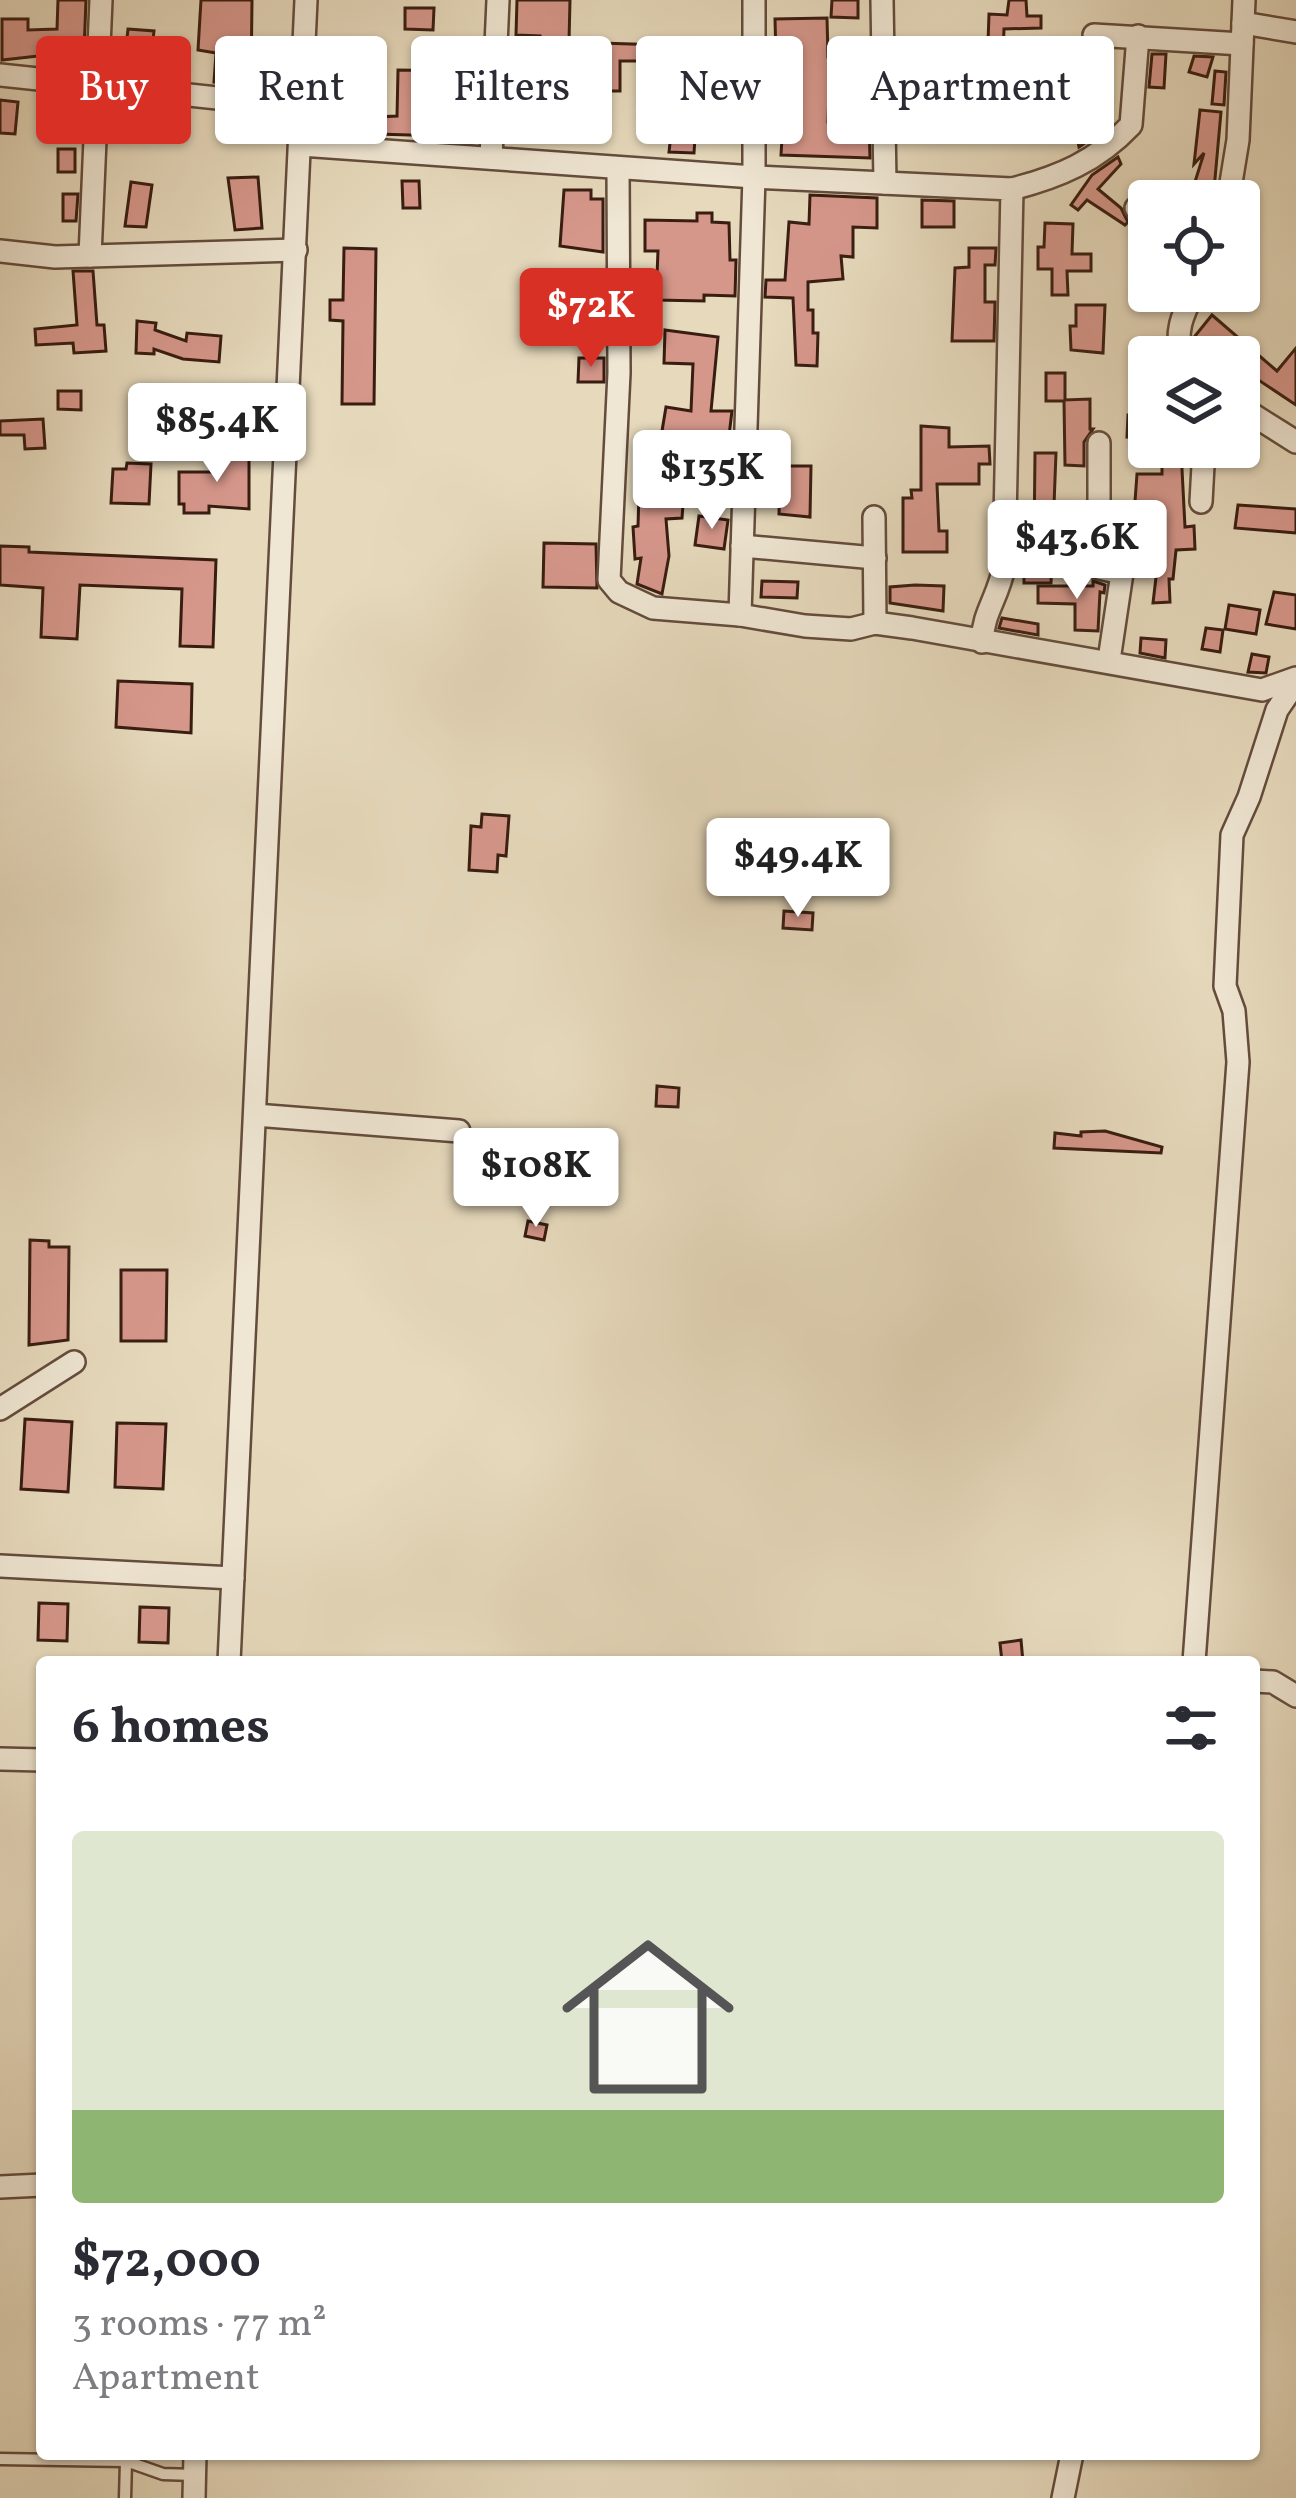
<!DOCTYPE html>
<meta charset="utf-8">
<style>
body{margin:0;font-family:Vollkorn,serif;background:#f7f7f7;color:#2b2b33;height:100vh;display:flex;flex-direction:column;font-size:45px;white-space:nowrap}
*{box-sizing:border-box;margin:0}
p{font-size:39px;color:#7c7c81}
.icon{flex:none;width:66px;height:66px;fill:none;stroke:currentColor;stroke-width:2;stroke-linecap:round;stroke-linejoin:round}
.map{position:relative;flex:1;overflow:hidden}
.drawer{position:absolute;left:36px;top:1656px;width:1224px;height:804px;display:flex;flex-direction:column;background:#fff;border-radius:12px;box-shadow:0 3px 9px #0004}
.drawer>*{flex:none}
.banner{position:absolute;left:36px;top:36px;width:1224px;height:108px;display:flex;gap:24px}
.tools{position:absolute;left:1128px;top:180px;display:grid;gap:24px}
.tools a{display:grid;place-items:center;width:132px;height:132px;border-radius:12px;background:#fff;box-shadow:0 3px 9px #0004;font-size:60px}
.price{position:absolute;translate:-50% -102px;padding:0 27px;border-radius:12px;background:#fff;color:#222;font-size:39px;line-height:78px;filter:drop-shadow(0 3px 6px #0008)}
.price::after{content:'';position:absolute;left:50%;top:72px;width:36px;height:27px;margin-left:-18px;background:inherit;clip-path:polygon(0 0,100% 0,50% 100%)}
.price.active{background:#d93025;color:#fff}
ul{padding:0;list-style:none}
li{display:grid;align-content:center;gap:24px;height:636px;padding:0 36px}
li+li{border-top:3px solid #e1e1e2}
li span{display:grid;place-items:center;height:372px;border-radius:12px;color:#555}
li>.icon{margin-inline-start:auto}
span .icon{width:216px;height:216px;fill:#fffc;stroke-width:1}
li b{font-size:51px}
h2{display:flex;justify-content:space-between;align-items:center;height:144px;padding:0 36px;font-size:51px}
.pill{padding:0 42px;border-radius:12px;background:#fff;box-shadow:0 3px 9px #0004;font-size:42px;line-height:108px}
.pill.active{background:#d93025;color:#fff}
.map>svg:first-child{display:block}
</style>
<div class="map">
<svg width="1296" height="2498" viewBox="0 0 1296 2498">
<rect width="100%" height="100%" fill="#e6d9bc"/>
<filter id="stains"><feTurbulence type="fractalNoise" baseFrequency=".00167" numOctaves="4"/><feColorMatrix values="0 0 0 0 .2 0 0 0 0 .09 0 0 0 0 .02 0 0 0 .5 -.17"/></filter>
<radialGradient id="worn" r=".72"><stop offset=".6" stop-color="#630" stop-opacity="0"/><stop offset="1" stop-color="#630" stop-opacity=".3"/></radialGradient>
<g fill="#d6978b" stroke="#391d11" stroke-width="3">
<polygon points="58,0 86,0 84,51 2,60 2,19 28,19 28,30 57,29"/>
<polygon points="201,0 252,0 251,83 214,82 216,53 198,50"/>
<polygon points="517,0 570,0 569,42 662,45 663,61 620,61 620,91 602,91 602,111 569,111 569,72 538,70 540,36 516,35"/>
<polygon points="832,0 858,0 858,18 831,17"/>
<polygon points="1009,0 1026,0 1027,16 1041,16 1041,28 1004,29 1003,54 1010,62 995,75 976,54 988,43 989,14 1007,15"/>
<polygon points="405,8 434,8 433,30 405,29"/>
<polygon points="827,18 828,57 859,58 859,90 829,89 828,122 869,123 870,158 781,155 783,121 779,121 779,87 769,87 769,58 776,58 775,19"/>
<polygon points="128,29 154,31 151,57 125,55"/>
<polygon points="1152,54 1166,54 1164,88 1149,87"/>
<polygon points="1194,56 1213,57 1207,77 1189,72"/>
<polygon points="697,58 739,58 739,122 696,123 694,153 669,152 676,90 697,92"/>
<polygon points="1045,69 1052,96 1036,100 1029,73"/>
<polygon points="398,70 455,71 455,97 443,97 442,136 377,134 377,117 397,116"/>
<polygon points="1215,71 1226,72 1224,105 1212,104"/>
<polygon points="0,100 18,102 15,134 0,133"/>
<polygon points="1200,110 1221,112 1213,201 1189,201 1204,153 1194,164"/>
<polygon points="1090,118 1092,135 1104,130 1079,147 1074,120"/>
<rect x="58" y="149" width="17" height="23"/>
<polygon points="1118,157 1121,164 1098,189 1121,208 1128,222 1125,225 1087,200 1078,210 1071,205 1092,175"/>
<polygon points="258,177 262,228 235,230 228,178"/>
<polygon points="402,181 419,181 420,208 403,208"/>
<polygon points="131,182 152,185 146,227 125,226"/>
<polygon points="564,190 591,190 591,199 603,199 603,252 560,246"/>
<polygon points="63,194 78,194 76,221 63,221"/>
<polygon points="810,195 877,198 877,228 853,227 853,257 841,256 843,279 808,282 808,310 813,310 813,333 818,333 817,366 796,365 793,298 765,297 766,280 785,280 789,222 809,224"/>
<polygon points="922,200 954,201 954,227 922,227"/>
<polygon points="697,213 712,213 712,222 729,223 730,260 736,260 735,296 704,295 704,301 656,300 658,251 645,251 645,220 697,221"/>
<polygon points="1045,223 1073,224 1072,254 1091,254 1091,271 1067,271 1068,295 1052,295 1052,269 1038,269 1038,247 1044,247"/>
<polygon points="344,248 376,249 374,404 342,404 343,321 330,320 330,300 343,300"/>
<polygon points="969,248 996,248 995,265 985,265 985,302 995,302 994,341 952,341 955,268 969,267"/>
<polygon points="73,271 93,271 97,325 104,325 106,351 74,353 73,343 36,345 35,329 77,325"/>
<polygon points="1076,305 1105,305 1103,353 1071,350 1070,326 1076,326"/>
<polygon points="1212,315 1277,371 1296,348 1296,405 1239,367 1239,357 1221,357 1195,336"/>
<polygon points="137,321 156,323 155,330 186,341 187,333 221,336 219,362 183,359 154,349 154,354 136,353"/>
<polygon points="665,330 718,337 711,411 732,411 724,477 699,475 704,438 662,431 666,407 691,411 693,364 664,363"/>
<polygon points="579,358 604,358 604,382 578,382"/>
<polygon points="1046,373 1065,373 1065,400 1090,399 1090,429 1093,429 1084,442 1084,466 1065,465 1064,401 1046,401"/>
<polygon points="58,391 81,391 81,410 58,409"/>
<polygon points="1128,415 1149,415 1149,438 1127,437"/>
<polygon points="43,419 45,448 25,449 24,435 0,435 0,421"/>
<polygon points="921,426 949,428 949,447 989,446 990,464 979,464 979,484 937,484 939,531 947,531 947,552 903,552 903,498 912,498 911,490 921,490"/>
<polygon points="1162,450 1181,450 1185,527 1194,526 1195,549 1176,550 1173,579 1169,579 1170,602 1153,603 1159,552 1155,552 1154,538 1126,538 1126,542 1118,542 1118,557 1114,556 1114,524 1116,515 1134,515 1137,474 1162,474"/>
<polygon points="217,451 249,453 249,509 209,506 209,513 184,513 184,504 179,504 179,472 216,472"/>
<polygon points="1035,453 1056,453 1051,583 1024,583 1024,558 1027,558 1028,544 1034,544"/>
<polygon points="640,461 661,462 660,477 685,478 682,518 666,519 669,556 662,594 637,584 641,558 635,559 633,527 638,526"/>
<polygon points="127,463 151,464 149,504 111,503 113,469 126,469"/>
<polygon points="780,466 811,466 810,517 779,514"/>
<polygon points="1238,505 1296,509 1296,533 1235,528"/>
<polygon points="699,516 728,520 724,549 695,545"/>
<polygon points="544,543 596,544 597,588 543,587"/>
<polygon points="0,546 29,547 29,552 216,560 213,647 180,646 182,589 80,585 77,639 41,637 43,588 0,585"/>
<polygon points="762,581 798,582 797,598 761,597"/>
<polygon points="1093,581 1105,585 1104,593 1100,592 1098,631 1075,630 1075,604 1038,603 1038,586 1093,586"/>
<polygon points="915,585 944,586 943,611 890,603 890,587"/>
<polygon points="1274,592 1296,595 1296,629 1266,624"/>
<polygon points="1229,605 1260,610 1256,634 1225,629"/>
<polygon points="1002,618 1038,624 1038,635 999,628"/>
<polygon points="1206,628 1223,630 1220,652 1202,649"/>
<polygon points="1141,638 1166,640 1165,658 1140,653"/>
<polygon points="1252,654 1269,657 1266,673 1248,672"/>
<polygon points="118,681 192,684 191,733 116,727"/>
<polygon points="482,814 509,816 506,856 498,855 497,872 469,870 471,826 481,827"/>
<polygon points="784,911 813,913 812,930 783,928"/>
<polygon points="657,1086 679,1088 678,1107 656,1106"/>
<polygon points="1105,1131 1162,1147 1161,1153 1054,1148 1055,1133 1081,1136 1081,1132"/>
<polygon points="528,1221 547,1225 544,1240 525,1236"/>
<polygon points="30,1240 49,1241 49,1247 69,1247 68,1340 29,1345"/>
<polygon points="121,1270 167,1270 166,1341 121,1341"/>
<polygon points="25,1419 72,1422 68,1492 21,1489"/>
<polygon points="117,1423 166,1424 163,1489 115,1487"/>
<polygon points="39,1603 68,1604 67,1641 38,1640"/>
<polygon points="140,1607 169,1608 168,1643 139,1642"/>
<polygon points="1021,1640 1023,1662 1002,1662 1000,1643"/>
</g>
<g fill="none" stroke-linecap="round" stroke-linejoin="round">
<g stroke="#644c3c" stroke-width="15">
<g id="lane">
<polyline points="0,2459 126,2461 163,2474 194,2475"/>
<polyline points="125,2498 126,2461"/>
</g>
</g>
<g stroke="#644c3c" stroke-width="26">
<g id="street">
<polyline points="882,0 885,183"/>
<polyline points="1243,23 1296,32"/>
<polyline points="1094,35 1242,44"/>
<polyline points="0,75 302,107"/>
<path d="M301,145L754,177L1012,189L1004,567C998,598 983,612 982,642"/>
<polyline points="491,158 498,0"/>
<polyline points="618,168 619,373 609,580 619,592 653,608 740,615 805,626 851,629 875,623 912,628 1262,690 1296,678"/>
<path d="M1012,189C1059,177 1097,161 1131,125L1138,36"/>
<polyline points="1228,201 1238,140 1244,0"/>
<polyline points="1136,208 1149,226"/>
<polyline points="0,251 55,257 296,250"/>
<polyline points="90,256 101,0"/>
<path d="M1182,357C1174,332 1183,314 1194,291"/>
<polyline points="1239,406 1296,442"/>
<polyline points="1099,443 1099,568 1122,573 1109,660"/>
<polyline points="1201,502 1204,447"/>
<polyline points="874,517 875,623"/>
<polyline points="742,546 875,558"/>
<polyline points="740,615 754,177 754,0"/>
<polyline points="255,1115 459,1131"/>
<polyline points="0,1409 74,1362"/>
<polyline points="0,1566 233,1578"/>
<polyline points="229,1662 306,0"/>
<polyline points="1194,1662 1238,1062 1234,1011 1225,986 1232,835 1249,797 1277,710 1296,682"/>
<polyline points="1254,1681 1273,1682 1296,1696"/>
<polyline points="0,1759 42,1760"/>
<polyline points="0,2187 42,2185"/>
<polyline points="194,2498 195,2454"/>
<polyline points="1063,2498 1072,2454"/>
</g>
</g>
<use href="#lane" stroke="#efe6d3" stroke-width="10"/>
<use href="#street" stroke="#efe6d3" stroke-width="21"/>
</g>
<rect width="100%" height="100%" filter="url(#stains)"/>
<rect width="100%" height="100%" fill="url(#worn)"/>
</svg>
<div class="tools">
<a><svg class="icon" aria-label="locate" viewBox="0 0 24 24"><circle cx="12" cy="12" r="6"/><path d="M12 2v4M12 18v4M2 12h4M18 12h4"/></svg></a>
<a><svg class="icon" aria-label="layers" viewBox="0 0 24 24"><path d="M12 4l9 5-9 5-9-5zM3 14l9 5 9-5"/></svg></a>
</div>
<b class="price active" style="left:591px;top:370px">$72K</b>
<b class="price" style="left:217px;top:485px">$85.4K</b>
<b class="price" style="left:712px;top:532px">$135K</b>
<b class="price" style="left:1077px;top:602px">$43.6K</b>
<b class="price" style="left:798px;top:920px">$49.4K</b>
<b class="price" style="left:536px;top:1230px">$108K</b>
<div class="banner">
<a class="pill active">Buy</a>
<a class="pill">Rent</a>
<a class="pill">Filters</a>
<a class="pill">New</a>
<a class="pill">Apartment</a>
</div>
<section class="drawer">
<h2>6 homes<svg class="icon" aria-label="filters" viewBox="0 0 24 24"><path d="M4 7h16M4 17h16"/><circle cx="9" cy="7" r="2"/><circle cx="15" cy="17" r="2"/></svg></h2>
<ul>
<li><span style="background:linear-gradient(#dfe7d0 75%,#8fb573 0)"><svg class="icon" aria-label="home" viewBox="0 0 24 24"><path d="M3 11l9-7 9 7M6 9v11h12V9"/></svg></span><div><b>$72,000</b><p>3 rooms · 77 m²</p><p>Apartment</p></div></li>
</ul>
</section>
</div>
